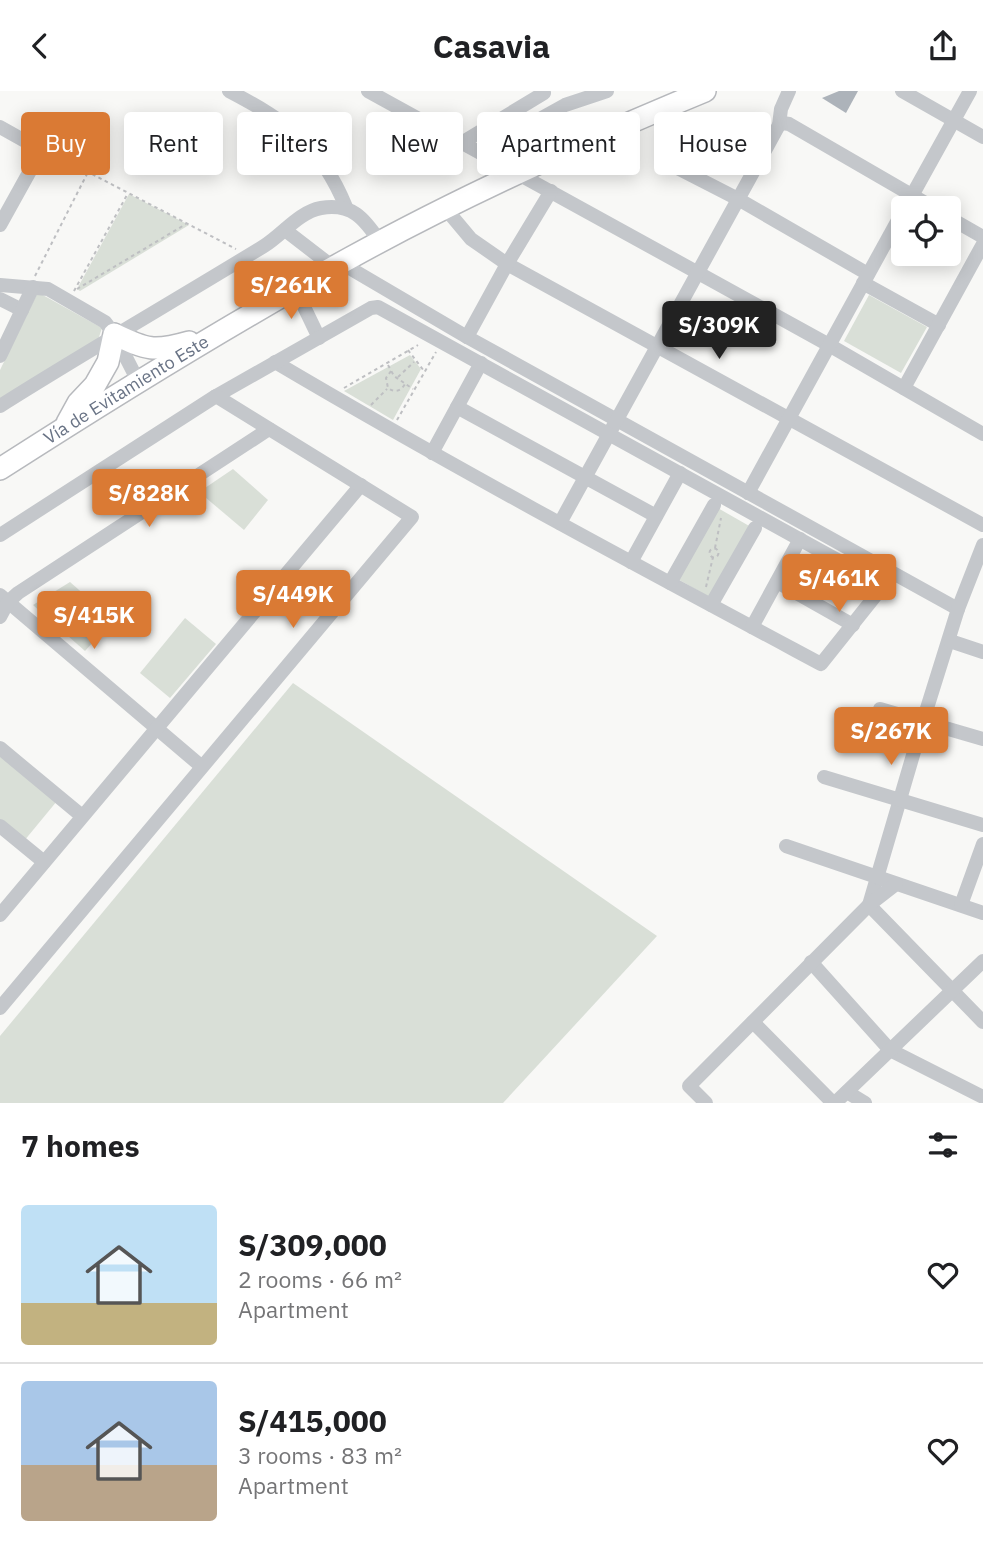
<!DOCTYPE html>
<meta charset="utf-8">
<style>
body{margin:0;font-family:"IBM Plex Sans",sans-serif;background:#f6f6f6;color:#202124;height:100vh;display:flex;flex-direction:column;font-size:26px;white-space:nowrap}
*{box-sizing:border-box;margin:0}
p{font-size:23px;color:#757577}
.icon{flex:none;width:38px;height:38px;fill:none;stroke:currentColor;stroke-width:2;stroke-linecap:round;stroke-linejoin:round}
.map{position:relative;height:1012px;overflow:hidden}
.sheet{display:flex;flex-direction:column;background:#fff;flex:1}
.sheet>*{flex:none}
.hud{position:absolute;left:21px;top:21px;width:942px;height:63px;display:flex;gap:14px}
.tools{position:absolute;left:891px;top:105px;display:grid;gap:14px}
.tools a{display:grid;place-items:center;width:70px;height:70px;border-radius:7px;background:#fff;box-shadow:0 4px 18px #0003;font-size:35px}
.price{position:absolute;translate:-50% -60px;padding:0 16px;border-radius:7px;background:#da7a34;color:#fff;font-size:23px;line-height:46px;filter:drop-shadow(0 2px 4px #0008)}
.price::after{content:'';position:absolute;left:50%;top:42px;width:21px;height:16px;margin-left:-10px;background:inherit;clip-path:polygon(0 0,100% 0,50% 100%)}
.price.on{background:#222;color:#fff}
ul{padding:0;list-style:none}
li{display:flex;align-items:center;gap:21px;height:175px;padding:0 21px}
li+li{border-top:2px solid #e0e0e0}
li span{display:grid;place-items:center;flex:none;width:196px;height:140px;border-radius:7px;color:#555}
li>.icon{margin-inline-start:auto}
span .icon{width:84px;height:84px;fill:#fffc;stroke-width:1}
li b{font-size:30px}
h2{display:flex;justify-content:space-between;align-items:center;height:84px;padding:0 21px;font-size:30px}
.pill{padding:0 24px;border-radius:7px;background:#fff;box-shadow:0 4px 18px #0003;font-size:24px;line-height:63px}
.pill.on{background:#da7a34;color:#fff}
header{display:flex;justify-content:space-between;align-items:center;height:91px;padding:0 21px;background:#fff;font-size:32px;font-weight:800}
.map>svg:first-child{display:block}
</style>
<header><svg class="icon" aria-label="back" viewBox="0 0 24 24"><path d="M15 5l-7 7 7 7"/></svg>Casavia<svg class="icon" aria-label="share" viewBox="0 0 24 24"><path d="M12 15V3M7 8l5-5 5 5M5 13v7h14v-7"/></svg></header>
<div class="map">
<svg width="983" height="1012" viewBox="0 0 983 1012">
<rect width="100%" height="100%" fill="#f8f8f6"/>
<g fill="#d9dfd7">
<polygon points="129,103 189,134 80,200 77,198"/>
<polygon points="37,203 41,203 102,237 98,249 0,312 0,279"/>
<polygon points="869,204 927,236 901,282 844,250"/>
<polygon points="410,264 421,278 393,329 344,300"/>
<polygon points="233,378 268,409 244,439 199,401"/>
<polygon points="716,416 751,436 711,507 676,487"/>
<polygon points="70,491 113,529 85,560 33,514"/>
<polygon points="185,527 216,553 170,607 140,582"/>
<polygon points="293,592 657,845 503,1012 0,1012 0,945"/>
<polygon points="0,662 57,710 24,750 0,730"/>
</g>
<polygon fill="#adb3ba" points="839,0 858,0 846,22 822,7"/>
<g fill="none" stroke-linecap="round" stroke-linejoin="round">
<g stroke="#b7b9bd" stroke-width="24">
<g id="highway">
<path d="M67,332L78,312L95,294L108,271L114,243C147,259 154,261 189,251"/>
<path id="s1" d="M0,378C115,304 230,233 350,167C464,104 584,50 705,0"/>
</g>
</g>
<g stroke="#bebfc2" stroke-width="2" stroke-dasharray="3.5 3.5" stroke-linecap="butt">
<polyline points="56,62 88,81 236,158"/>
<polyline points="35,185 88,81"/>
<polyline points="77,198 186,133"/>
<polyline points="74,200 127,104"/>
<polyline points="408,259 424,280"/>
<polyline points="388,274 394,285 413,298"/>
<path d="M391,280L386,287L388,297C395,302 401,300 405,293"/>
<polyline points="398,286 414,271"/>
<polyline points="344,297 418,254"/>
<polyline points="371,314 387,298"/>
<polyline points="397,329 436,261"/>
<polyline points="715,457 721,427"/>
<circle cx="714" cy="462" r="4.5"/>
<polyline points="706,496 713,466"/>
</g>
<g stroke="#c4c7cb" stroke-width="14">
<path d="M229,0C288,31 320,53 346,116"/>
<polyline points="368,0 829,254 983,343"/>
<polyline points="902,0 983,46"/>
<polyline points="779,34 783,32 789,33 934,117"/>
<polyline points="0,36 41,59"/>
<polyline points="463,51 544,2"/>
<polyline points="481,61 565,14 607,0"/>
<polyline points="662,69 738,108 868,183"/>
<polyline points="909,110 970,0"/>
<polyline points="445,117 471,148 507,173 983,434"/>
<polyline points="948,126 983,146"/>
<polyline points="0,134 56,33"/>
<polyline points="285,139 333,176"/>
<polyline points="341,172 467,246 958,518"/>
<polyline points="863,192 939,234"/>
<polyline points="0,194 48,198 105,231 114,243 138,290"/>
<polyline points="295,197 319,247"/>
<polyline points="0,208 22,219"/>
<polyline points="467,246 507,173 551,100"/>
<polyline points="0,265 33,196"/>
<path d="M275,271C454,377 638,475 821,573L884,494"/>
<polyline points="904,297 983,153"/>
<path d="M0,315C87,260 176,209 264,155C283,143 299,121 321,117C352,112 364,127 380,151"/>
<polyline points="457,316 656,425"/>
<polyline points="432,362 481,272"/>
<polyline points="748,402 903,120"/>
<polyline points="560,432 779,34 781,18 789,0"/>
<polyline points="0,444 216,305 371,217 378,216 888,497"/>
<polyline points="983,454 958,518 923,630 869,814 983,931"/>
<polyline points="631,471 680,382"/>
<polyline points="777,491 853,534"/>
<polyline points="670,492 714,414"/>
<polyline points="0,504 201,675"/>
<polyline points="711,514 755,437"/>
<polyline points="0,526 8,511 18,502 269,338"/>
<polyline points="752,536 800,448"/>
<polyline points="950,550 983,561"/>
<polyline points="880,618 983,648"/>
<polyline points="0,657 82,725"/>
<polyline points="824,686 983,734"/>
<polyline points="0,735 44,771"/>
<polyline points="786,755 983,822"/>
<polyline points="961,814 983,753"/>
<polyline points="0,824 361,394"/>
<polyline points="811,871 890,959 983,1006"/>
<polyline points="0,917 412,426 216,305"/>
<polyline points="753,931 833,1012"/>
<polyline points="847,1001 865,1012"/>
<polyline points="706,1012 689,995 869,814 896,793"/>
<polyline points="835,1012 983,870"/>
</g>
<use href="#highway" stroke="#fff" stroke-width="21"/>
</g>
<g text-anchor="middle" stroke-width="7" stroke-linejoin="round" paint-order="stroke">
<g font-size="18" fill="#697385" stroke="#fff">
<text dy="6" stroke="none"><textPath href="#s1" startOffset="149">Vía de Evitamiento Este</textPath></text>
</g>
</g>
</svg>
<div class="tools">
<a><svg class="icon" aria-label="locate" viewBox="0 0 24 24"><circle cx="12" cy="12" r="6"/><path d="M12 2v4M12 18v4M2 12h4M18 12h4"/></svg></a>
</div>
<b class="price" style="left:291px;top:230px">S/261K</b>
<b class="price on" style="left:719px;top:270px">S/309K</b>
<b class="price" style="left:149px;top:438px">S/828K</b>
<b class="price" style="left:839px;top:523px">S/461K</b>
<b class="price" style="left:293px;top:539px">S/449K</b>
<b class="price" style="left:94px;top:560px">S/415K</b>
<b class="price" style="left:891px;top:676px">S/267K</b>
<div class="hud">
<a class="pill on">Buy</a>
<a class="pill">Rent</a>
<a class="pill">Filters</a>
<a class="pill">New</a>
<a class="pill">Apartment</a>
<a class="pill">House</a>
</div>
</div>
<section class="sheet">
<h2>7 homes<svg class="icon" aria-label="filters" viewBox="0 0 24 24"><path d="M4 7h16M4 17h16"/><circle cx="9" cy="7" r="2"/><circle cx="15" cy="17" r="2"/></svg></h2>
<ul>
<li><span style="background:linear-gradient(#bfe0f5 70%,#c2b280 0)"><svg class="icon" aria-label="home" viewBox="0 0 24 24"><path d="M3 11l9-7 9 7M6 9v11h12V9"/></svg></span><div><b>S/309,000</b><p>2 rooms · 66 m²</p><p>Apartment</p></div><svg class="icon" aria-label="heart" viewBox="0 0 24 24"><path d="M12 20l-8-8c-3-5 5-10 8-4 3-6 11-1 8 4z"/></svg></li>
<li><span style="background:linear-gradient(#a9c7e8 60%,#b9a48a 0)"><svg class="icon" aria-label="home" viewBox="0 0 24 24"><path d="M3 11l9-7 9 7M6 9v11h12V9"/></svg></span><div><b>S/415,000</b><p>3 rooms · 83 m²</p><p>Apartment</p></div><svg class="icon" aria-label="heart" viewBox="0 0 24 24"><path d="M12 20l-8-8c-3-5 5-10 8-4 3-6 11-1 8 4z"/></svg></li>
</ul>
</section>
